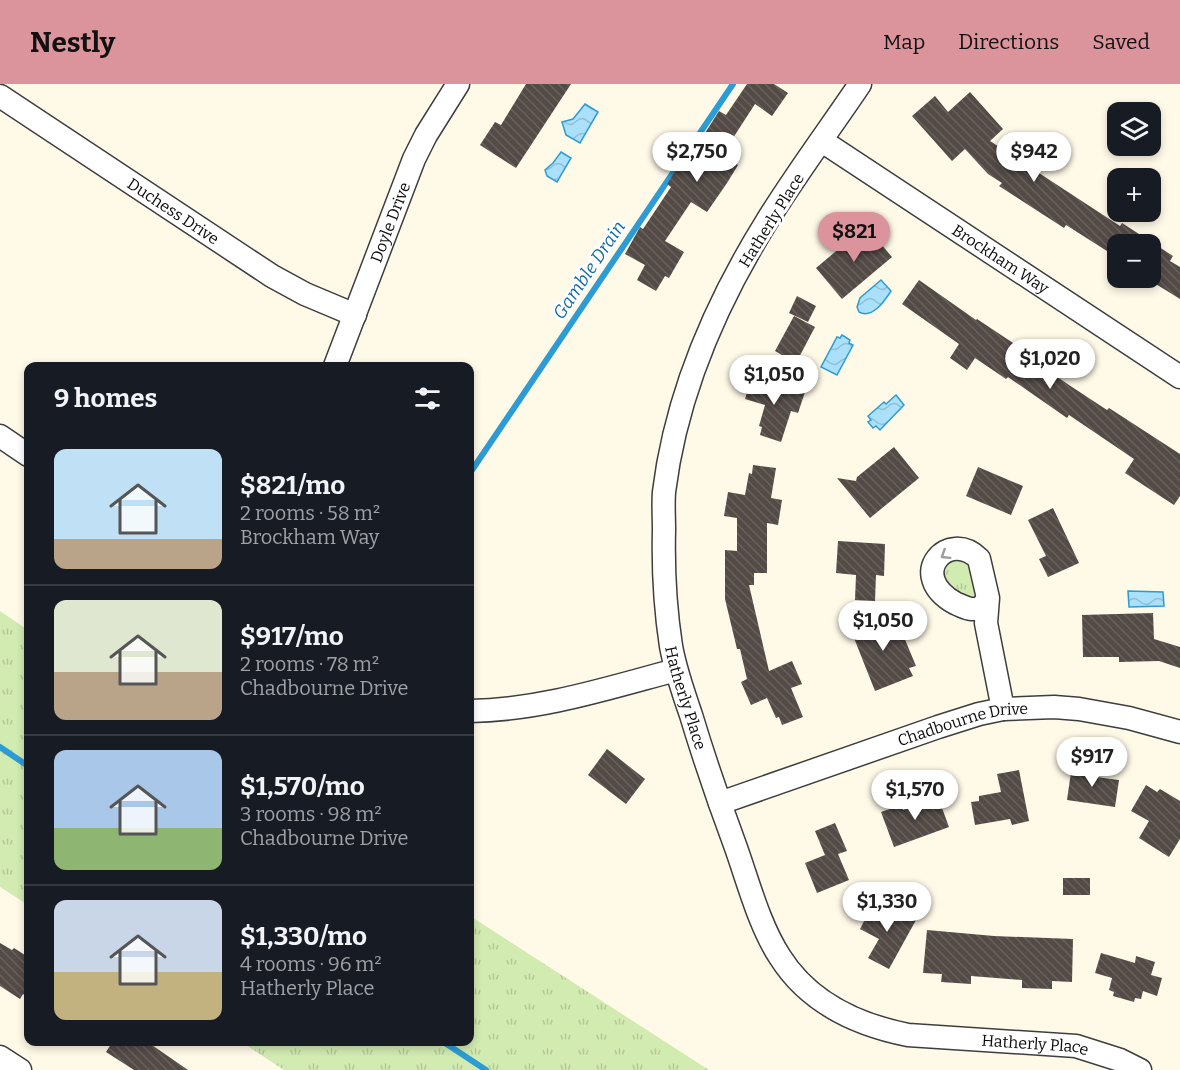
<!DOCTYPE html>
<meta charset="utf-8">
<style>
body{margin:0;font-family:Bitter,serif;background:#20242c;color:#f1f3f6;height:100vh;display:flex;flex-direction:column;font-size:22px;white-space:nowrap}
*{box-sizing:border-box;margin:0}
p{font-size:20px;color:#9ea1a6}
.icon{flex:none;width:33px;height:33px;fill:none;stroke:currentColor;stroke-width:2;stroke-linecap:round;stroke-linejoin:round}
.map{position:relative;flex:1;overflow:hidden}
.drawer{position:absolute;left:24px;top:278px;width:450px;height:684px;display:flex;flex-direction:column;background:#171b24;border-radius:12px;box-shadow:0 3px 9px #0003}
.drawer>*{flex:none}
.controls{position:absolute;left:1107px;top:18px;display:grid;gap:12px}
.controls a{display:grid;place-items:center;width:54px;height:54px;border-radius:12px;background:#171b24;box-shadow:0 3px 9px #0003;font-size:30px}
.price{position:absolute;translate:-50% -51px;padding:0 14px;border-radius:21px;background:#fff;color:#222;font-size:20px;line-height:39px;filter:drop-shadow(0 2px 3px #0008)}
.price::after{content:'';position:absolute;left:50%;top:36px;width:18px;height:14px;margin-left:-9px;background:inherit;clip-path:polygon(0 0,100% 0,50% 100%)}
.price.active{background:#db939c;color:#111}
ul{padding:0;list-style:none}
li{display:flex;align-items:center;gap:18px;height:150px;padding:0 30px}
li+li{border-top:2px solid #363941}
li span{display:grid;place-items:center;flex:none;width:168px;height:120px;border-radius:12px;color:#555}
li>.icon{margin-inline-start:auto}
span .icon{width:72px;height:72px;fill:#fffc;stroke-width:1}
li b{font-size:26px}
h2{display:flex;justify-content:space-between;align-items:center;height:72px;padding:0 30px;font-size:26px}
header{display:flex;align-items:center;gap:36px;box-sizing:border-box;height:84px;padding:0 30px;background:#db939c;color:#111}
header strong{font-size:28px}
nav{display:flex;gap:33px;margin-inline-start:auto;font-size:21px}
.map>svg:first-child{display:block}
</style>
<header>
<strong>Nestly</strong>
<nav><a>Map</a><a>Directions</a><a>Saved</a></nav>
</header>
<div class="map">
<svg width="1180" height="986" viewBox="0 0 1180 986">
<defs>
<pattern id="grass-tufts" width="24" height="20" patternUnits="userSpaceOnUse" patternTransform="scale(1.5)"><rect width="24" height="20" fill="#d2ebb1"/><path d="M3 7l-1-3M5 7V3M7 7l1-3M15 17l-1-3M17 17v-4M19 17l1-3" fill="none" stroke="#b3c897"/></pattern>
<pattern id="water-waves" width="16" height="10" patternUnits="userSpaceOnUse" patternTransform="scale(1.5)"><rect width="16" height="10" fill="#aae0f9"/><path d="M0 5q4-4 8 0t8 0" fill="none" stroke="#91bfd4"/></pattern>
<pattern id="building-back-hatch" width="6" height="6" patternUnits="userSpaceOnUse" patternTransform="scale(1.5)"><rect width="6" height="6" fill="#544b47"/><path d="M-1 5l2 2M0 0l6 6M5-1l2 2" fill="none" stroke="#68605d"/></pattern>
</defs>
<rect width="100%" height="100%" fill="#fff9e8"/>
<g fill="url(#grass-tufts)">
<path d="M956,475L970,479L977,508L976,514C960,510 924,488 956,475Z"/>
<polygon points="0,527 28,546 28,821 0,803"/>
<polygon points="470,832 709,986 284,986 240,957 470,957"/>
</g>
<g fill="url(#water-waves)" stroke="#2d9cd4" stroke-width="1.5">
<polygon points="585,20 598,28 580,59 566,51 562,38 573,35"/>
<polygon points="561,68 571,74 557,98 547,92 545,86 553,79"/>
<path d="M881,196L891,207C884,218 872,235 859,228L857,223L860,214Z"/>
<polygon points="842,251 850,256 849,259 853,261 837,291 821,283 837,253 840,254"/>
<polygon points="896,311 904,321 880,346 876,342 873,344 868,338 871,336 868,332 884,318 886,320"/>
<polygon points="1128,507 1163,508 1164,522 1129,523"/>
</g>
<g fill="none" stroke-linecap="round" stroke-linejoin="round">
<g stroke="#2d9cd4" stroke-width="6">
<polyline points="470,389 733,0"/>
<polyline points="0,663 28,682"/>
<polyline points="442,957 486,986"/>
</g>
</g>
<g fill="url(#building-back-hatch)">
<polygon points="526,0 571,0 516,84 480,61 495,38 501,41"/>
<polygon points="747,0 774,0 788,9 772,32 755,20 722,71 738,81 727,99 707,128 691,118 665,157 684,168 669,194 665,192 656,207 637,196 645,181 625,170 640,143 643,145 671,103 667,100 696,55 700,57 719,27 726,31"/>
<polygon points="970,8 1003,45 990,57 1120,142 1122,139 1173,172 1170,177 1180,183 1180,215 1146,194 1150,194 1150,160 1118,160 1118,174 1066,141 1064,144 999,102 1002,99 988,90 965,65 952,77 912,32 935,12 948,28"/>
<polygon points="866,142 892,173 842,215 816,184"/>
<polygon points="919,196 976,236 977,235 1025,267 1023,269 1069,301 1107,326 1109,324 1180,370 1180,412 1174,421 1125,389 1134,375 1069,331 1067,334 1008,293 1006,295 975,274 967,286 950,274 959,260 902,220"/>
<polygon points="797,212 816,222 808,238 789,229"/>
<polygon points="794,232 815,243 796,279 775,267"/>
<polygon points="752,292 805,308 798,329 791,327 781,358 760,351 762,343 759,342 765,321 745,315"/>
<polygon points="894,363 919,394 870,434 837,394 856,397 857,393"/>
<polygon points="753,381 776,384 771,414 782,416 778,441 767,439 767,489 754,489 754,501 749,501 769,587 792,577 802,600 791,604 803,633 782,641 779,633 776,634 767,614 751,621 741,598 747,595 740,565 737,565 725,515 725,466 737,467 737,434 724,432 728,408 745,411 749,389 752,390"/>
<polygon points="978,383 1023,402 1011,431 966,412"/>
<polygon points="1053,424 1079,479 1048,493 1039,475 1046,472 1028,436"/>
<polygon points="838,457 885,460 884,492 876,491 875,517 855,516 856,491 836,489"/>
<polygon points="887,529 895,548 901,546 916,582 909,584 913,592 875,607 850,544"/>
<polygon points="1153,529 1154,555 1180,563 1180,584 1159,577 1119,578 1119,573 1083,573 1082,531"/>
<polygon points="607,665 645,695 626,720 588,691"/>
<polygon points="1072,681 1097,685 1096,693 1119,696 1115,723 1067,716"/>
<polygon points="1019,686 1029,737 1012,741 1010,735 975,741 971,718 979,717 979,712 1001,708 997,690"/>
<polygon points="1146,701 1157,708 1160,705 1180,717 1180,755 1169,773 1139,754 1149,737 1131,727"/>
<polygon points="938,713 949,743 894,763 881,728 901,721 903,726"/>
<polygon points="835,739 847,767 838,770 849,796 817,809 805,779 825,771 815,747"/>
<rect x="1063" y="794" width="27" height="17"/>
<polygon points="873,820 892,830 895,824 916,836 889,885 868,874 879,855 860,845"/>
<polygon points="927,846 994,852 1073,855 1072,898 1052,897 1052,905 1022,904 1022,896 971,892 971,900 941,898 942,890 923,889"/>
<polygon points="0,859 12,866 14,864 28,873 28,914 23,910 20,915 0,902"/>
<polygon points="1101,869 1135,879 1136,872 1155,878 1151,891 1162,894 1157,912 1143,907 1141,915 1135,914 1134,918 1113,912 1114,908 1109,906 1112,894 1095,889"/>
<polygon points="113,957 146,957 188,986 134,986 106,968"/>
</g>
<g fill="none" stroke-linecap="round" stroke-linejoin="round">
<g stroke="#3e3e3e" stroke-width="25">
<g id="minor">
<path id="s1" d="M860,0C829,46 796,90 767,137C716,219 676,311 664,408C663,420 664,434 664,446C663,485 665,523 671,562C675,585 683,608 691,631C704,674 719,718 735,761C748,797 759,841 780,873C809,919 858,941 908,951L1076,962L1120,976L1140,986"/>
<path id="s2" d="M0,12L272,192L305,210L355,231"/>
<path id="s3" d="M822,57L1180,293"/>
<path id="s4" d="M335,282L414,75L426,51L458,0"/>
<polyline points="0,352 28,371"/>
<path d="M988,514L982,523C972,528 964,523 955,519C905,491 949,444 979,475L988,514L986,539L1003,625"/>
<path d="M470,627C541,626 608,604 676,586"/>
<path id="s5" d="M720,719L938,643L979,630L1003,625L1054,623L1079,625L1129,634L1180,648"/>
<polyline points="0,973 20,986"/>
</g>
</g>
<use href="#minor" stroke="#fff" stroke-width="22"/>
</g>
<defs><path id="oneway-chevron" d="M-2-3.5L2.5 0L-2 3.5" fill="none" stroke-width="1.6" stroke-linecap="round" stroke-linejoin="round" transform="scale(1.5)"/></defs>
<use stroke="#9d9d9d" href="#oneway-chevron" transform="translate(945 471) rotate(148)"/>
<g text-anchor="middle" stroke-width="6" stroke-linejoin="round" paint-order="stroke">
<g font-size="16" fill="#0b0b0b" stroke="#fff">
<text dy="6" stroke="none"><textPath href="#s2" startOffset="208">Duchess Drive</textPath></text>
<text transform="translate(771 136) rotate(-58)" y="6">Hatherly Place</text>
<text dy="6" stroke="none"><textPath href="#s4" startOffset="154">Doyle Drive</textPath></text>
<text dy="6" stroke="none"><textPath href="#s3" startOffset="214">Brockham Way</textPath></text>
<text dy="6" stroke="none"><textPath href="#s1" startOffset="666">Hatherly Place</textPath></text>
<text dy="6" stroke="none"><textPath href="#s5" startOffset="256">Chadbourne Drive</textPath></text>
<text dy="6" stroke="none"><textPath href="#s1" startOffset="1224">Hatherly Place</textPath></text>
</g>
<g font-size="18" font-style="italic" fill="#0f6aa2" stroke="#fff">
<text transform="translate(589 186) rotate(-56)" y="6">Gamble Drain</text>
</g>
</g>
</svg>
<div class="controls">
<a><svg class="icon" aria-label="layers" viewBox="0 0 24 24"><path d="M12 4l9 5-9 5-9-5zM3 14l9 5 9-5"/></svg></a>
<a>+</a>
<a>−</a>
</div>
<b class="price" style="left:697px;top:99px">$2,750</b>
<b class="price" style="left:1034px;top:99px">$942</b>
<b class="price active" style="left:854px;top:179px">$821</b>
<b class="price" style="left:1050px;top:306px">$1,020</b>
<b class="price" style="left:774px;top:322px">$1,050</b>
<b class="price" style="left:883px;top:568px">$1,050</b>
<b class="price" style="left:1092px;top:704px">$917</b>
<b class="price" style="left:915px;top:737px">$1,570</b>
<b class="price" style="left:887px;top:849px">$1,330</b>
<section class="drawer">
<h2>9 homes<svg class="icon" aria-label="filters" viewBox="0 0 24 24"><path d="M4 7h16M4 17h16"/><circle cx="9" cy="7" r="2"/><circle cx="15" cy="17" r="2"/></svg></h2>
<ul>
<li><span style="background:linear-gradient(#bfe0f5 75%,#b9a48a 0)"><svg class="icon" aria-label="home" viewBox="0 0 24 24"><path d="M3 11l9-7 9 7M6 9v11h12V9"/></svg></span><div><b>$821/mo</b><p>2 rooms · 58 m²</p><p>Brockham Way</p></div></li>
<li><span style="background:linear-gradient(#dfe7d0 60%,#b9a48a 0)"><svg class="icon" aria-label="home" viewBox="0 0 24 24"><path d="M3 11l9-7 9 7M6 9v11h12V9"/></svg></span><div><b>$917/mo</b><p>2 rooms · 78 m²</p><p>Chadbourne Drive</p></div></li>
<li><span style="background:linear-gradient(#a9c7e8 65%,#8fb573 0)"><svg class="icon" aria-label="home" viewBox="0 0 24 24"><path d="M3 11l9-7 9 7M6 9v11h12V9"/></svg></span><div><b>$1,570/mo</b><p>3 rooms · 98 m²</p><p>Chadbourne Drive</p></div></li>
<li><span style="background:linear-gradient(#c9d6e8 60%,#c2b280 0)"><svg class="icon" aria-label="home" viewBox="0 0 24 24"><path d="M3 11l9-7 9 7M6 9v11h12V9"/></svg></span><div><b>$1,330/mo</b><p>4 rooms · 96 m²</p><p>Hatherly Place</p></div></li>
</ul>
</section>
</div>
